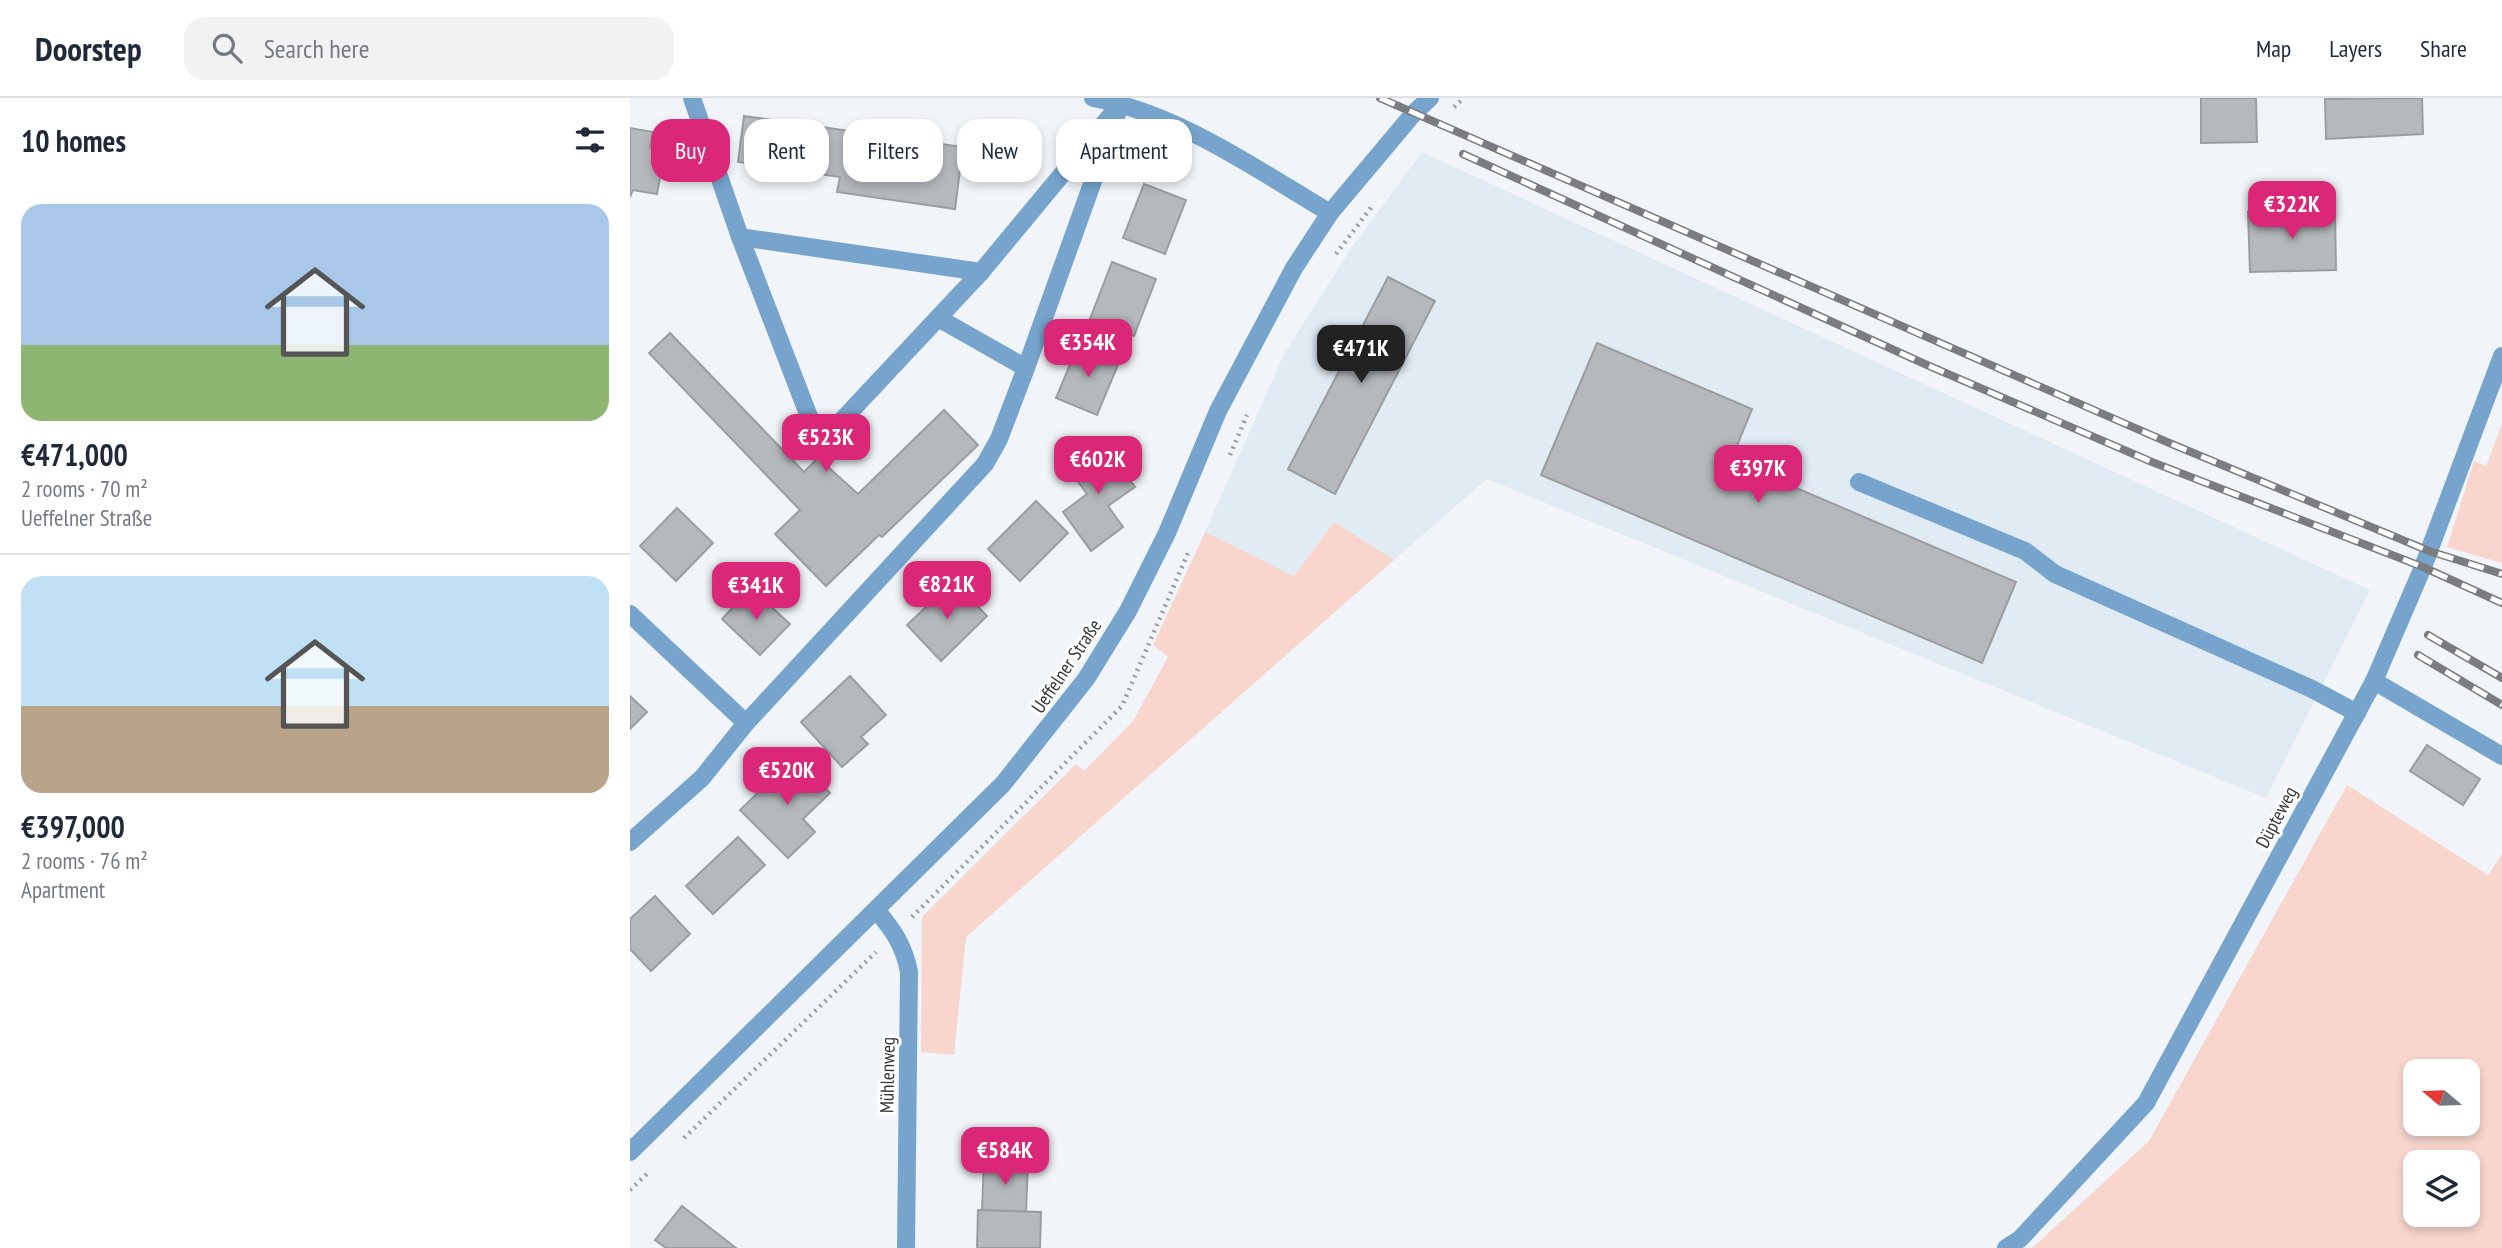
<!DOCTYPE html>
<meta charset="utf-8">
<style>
body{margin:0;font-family:"PT Sans Narrow",sans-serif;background:#f2f2f3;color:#1f2937;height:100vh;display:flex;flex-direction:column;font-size:26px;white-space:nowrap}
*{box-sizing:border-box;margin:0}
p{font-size:23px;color:#747a83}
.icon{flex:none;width:38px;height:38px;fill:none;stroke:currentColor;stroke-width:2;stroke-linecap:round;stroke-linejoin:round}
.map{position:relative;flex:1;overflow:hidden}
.drawer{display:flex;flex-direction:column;background:#fff;width:630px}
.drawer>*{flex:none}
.guide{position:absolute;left:21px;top:21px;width:665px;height:63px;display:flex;gap:14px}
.needle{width:46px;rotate:289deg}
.tools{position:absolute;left:1773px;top:961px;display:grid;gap:14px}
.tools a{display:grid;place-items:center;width:77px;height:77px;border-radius:14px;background:#fff;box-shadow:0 4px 10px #0003;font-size:35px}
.price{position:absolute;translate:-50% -60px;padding:0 16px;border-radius:14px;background:#db2777;color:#fff;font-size:23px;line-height:46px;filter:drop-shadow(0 2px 4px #0008)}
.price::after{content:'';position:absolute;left:50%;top:42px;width:21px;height:16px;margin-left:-10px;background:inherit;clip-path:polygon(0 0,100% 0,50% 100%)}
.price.active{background:#222;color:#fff}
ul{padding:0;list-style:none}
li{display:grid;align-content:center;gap:14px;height:371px;padding:0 21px}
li+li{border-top:2px solid #e0e1e3}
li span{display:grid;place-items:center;height:217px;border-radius:21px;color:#555}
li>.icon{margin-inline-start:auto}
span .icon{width:126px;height:126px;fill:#fffc;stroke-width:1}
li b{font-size:30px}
h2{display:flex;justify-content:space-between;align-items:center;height:84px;padding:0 21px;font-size:30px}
.tag{padding:0 24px;border-radius:21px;background:#fff;box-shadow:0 4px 10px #0003;font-size:24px;line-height:63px}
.tag.active{background:#db2777;color:#fff}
header{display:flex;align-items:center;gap:42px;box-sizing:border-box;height:98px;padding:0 35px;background:#fff;border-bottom:2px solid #e0e1e3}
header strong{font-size:33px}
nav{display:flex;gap:38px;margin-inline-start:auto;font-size:24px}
.search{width:490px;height:63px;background:#f2f2f3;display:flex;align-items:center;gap:18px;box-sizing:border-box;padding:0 24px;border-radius:21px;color:#747a83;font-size:26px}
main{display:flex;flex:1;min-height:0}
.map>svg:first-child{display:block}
</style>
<header>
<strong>Doorstep</strong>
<div class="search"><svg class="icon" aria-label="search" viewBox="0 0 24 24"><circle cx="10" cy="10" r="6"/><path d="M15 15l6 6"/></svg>Search here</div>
<nav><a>Map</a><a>Layers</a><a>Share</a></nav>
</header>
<main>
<section class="drawer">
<h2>10 homes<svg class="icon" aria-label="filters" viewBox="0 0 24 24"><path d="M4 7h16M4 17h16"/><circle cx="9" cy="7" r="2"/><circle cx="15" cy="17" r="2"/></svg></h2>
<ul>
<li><span style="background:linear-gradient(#a9c7e8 65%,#8fb573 0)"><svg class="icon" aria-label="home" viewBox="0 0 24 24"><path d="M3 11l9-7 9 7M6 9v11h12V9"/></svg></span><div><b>€471,000</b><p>2 rooms · 70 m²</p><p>Ueffelner Straße</p></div></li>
<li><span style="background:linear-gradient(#bfe0f5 60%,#b9a48a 0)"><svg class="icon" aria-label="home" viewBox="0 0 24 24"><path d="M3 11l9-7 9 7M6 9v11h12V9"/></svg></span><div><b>€397,000</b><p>2 rooms · 76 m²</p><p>Apartment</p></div></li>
</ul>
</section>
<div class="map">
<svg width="1872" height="1150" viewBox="0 0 1872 1150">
<rect width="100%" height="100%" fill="#f1f5f9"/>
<polygon fill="#e1ebf4" points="792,54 1740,492 1636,700 857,381 764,462 704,425 664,478 575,434 654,256 722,149"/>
<g fill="#f8d6cd" fill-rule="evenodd">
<polygon points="1872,326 1872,465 1817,449 1844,363 1856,368"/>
<polygon points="704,424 764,462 336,839 324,957 291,954 292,819 446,666 454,673 503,623 538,559 523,547 575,434 664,478"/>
<path d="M1717,687L1858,777L1872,756V1150H1402L1519,1043ZM1785,973H1838V1026H1785ZM1785,1064H1838V1116H1785Z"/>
</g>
<g fill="#b5b9bd" stroke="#9a9ea1" stroke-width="2">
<polygon points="1571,0 1626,0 1627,44 1571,45"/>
<polygon points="1792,0 1793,36 1696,41 1695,1"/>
<polygon points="114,18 333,49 325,111 207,94 210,79 108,64"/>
<polygon points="0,30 23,34 20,50 35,52 27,96 3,92 0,99"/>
<polygon points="514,86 556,102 535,156 493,140"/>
<polygon points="1705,112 1706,172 1620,174 1618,114"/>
<polygon points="482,164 526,181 504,238 460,221"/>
<polygon points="758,179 805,203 705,396 658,371"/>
<polygon points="40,235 174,374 188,360 228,396 314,312 348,347 252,439 249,437 196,488 145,436 170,412 19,255"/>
<polygon points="449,245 490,262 467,317 426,300"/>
<polygon points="967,245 1122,311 1101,362 1386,484 1352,565 911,377"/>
<polygon points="473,344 505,389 478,408 493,429 461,453 433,414 457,396 438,370"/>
<polygon points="406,403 438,435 390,483 358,451"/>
<polygon points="47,410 83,445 46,483 10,448"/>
<polygon points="323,483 357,518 311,563 277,527"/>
<polygon points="121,490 160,526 130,557 92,521"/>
<polygon points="220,578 256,617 231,639 238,646 212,669 171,624"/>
<polygon points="0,598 17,614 0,631"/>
<polygon points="1797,647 1850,681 1833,707 1780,673"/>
<polygon points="165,659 200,695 173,721 185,734 158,760 110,712"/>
<polygon points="108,739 135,767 83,816 56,788"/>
<polygon points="25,798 60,836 21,873 0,851 0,821"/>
<polygon points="354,1064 398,1065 396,1114 352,1112"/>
<polygon points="52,1108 106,1150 36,1150 25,1142"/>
<polygon points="348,1112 411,1114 410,1150 347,1150"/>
</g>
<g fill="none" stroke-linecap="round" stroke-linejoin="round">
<g stroke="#999b9e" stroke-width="4.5" stroke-dasharray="2 5" stroke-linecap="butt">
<polyline points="824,9 834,0"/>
<polyline points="706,156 743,107"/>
<polyline points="600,357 617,317"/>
<polyline points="282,819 492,608 558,455"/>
<polyline points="54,1040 246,854"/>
<polyline points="0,1092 20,1073"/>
</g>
<g stroke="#77a4cc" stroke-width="18">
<polyline points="62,0 110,139 183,329 202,333 351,174 482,16"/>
<path d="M463,0C549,16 626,71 700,115"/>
<polyline points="110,139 351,174"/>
<polyline points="308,220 396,270"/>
<polyline points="1229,384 1395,453 1425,476 1682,591 1727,615"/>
<polyline points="0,516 116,625"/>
<polyline points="1744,583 1872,658"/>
<polyline points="0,744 72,680 116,625 355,366 369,341 396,270 491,5"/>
<path d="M247,813C264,833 274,848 279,874L276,1150"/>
<polyline points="0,1054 373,686 456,581 498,513 537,435 588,313 664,170 700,115 784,15 800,0"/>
<polyline points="1376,1150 1390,1141 1516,1005 1744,583 1793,469 1872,258"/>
</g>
<g stroke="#7a7c7f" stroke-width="8">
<g id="rail">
<polyline points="750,0 1537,344 1799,453 1872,476"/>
<polyline points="833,56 1297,267 1522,364 1793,469 1872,505"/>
<polyline points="1798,537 1872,580"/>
<polyline points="1788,557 1872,607"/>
</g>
</g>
<use href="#rail" stroke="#fff" stroke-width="5" stroke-dasharray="16" stroke-linecap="butt"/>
</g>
<g text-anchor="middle" stroke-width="6" stroke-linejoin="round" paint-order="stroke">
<g font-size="19" fill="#353638" stroke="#fff">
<text transform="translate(436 568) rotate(-56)" y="7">Ueffelner Straße</text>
<text transform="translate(1646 719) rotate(-62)" y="7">Düpteweg</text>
<text transform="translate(257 977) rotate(-89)" y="7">Mühlenweg</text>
</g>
</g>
</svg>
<div class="tools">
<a><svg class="needle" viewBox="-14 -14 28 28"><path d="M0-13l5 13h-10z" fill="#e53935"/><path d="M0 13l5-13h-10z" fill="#747a83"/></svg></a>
<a><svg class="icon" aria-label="layers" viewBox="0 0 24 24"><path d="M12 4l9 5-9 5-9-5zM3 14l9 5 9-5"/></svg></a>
</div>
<b class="price" style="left:1662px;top:143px">€322K</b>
<b class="price" style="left:458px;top:281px">€354K</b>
<b class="price active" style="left:731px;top:287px">€471K</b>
<b class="price" style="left:196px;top:376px">€523K</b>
<b class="price" style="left:468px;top:398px">€602K</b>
<b class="price" style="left:1128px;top:407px">€397K</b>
<b class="price" style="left:317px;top:523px">€821K</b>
<b class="price" style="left:126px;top:524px">€341K</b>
<b class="price" style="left:157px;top:709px">€520K</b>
<b class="price" style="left:375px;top:1089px">€584K</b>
<div class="guide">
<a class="tag active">Buy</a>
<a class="tag">Rent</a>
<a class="tag">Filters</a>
<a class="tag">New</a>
<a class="tag">Apartment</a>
</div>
</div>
</main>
